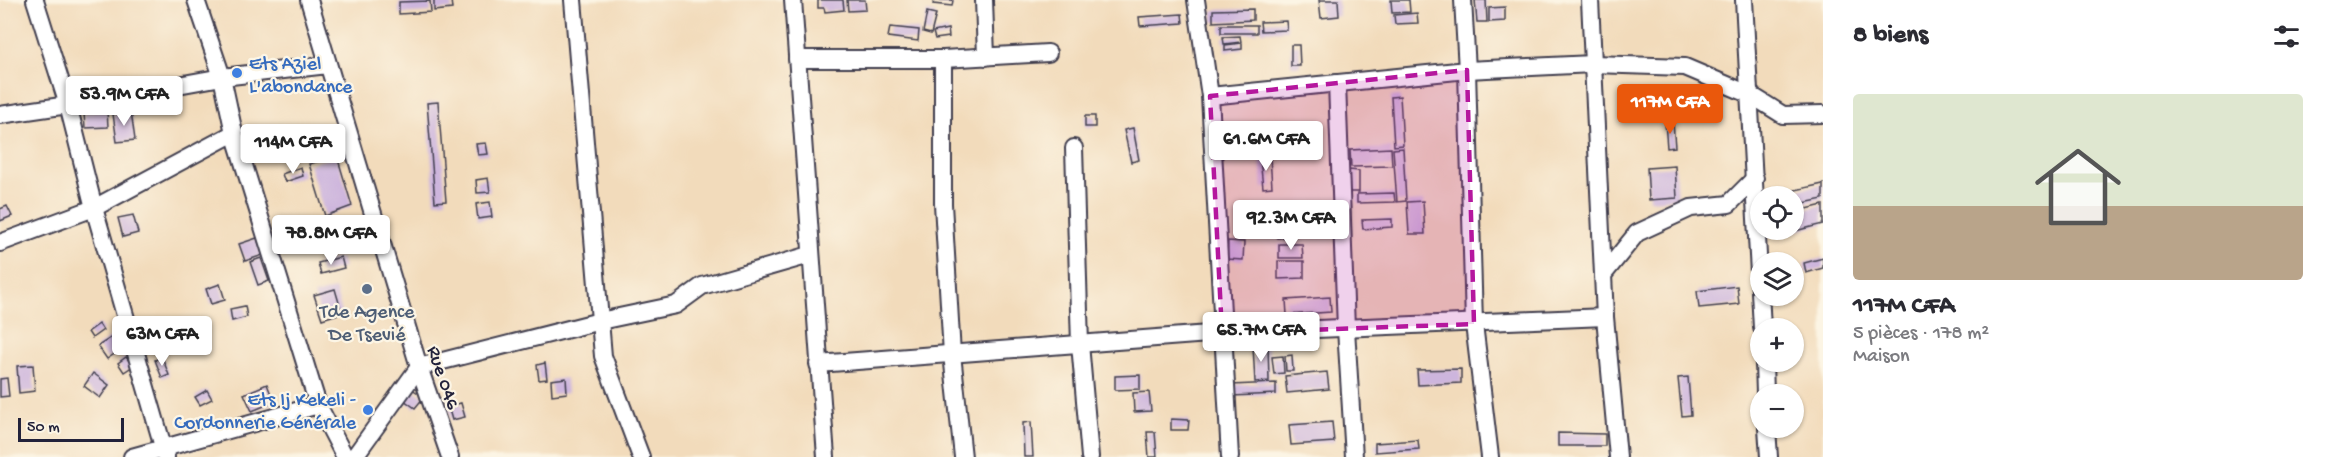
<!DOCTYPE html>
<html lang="fr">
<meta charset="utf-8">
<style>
body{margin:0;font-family:"Gochi Hand",sans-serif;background:#f2f2f3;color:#2b2b33;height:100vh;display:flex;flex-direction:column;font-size:22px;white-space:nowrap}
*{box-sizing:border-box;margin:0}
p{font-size:20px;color:#7c7c81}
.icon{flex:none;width:33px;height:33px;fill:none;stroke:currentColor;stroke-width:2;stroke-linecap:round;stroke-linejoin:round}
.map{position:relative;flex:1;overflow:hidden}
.details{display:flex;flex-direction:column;background:#fff;width:510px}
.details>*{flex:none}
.tools{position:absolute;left:1750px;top:186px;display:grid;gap:12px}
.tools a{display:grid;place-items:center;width:54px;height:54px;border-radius:50%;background:#fff;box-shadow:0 2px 4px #0004;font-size:30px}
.scale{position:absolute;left:18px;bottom:15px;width:106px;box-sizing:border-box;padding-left:6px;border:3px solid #22223b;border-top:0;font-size:16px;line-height:21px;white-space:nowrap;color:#22223b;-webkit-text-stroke:4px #fcf5e5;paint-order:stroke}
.price{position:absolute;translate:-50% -51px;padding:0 14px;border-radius:6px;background:#fff;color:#222;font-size:20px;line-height:39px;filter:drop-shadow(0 2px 3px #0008)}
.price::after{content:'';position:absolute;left:50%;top:36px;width:18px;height:14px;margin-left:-9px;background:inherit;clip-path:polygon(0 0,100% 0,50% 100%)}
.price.current{background:#ea580c;color:#fff}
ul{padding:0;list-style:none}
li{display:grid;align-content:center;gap:12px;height:318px;padding:0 30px}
li span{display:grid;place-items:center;height:186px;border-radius:6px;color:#555}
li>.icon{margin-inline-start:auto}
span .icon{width:108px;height:108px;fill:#fffc;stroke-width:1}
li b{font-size:26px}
h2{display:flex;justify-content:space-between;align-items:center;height:72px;padding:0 30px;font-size:26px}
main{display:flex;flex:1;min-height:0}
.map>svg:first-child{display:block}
</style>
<main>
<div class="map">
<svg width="1823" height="457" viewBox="0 0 1823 457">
<rect width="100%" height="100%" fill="#fcf5e5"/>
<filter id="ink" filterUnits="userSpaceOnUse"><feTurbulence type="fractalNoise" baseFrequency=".0167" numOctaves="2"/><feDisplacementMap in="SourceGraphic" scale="12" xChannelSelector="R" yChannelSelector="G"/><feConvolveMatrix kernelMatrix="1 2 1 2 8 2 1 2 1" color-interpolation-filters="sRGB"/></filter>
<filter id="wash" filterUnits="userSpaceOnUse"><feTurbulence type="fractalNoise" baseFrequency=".008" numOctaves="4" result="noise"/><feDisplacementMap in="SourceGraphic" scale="24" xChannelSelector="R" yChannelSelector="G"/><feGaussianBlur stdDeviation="1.35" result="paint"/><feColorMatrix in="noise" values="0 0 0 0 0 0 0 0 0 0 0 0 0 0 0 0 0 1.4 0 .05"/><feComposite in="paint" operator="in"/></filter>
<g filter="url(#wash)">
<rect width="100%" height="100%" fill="#f2dbbb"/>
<g id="blocks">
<g fill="#cdb5dd">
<polygon points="434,0 451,0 452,9 434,11"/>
<polygon points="818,0 843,0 844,10 825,12 824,8 818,8"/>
<polygon points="847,0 865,0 866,10 848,11"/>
<polygon points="934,0 953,0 952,6 933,4"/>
<polygon points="1319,0 1338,0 1339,16 1321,18"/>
<polygon points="1391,0 1409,0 1410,12 1392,13"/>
<polygon points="1475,0 1486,0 1487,22 1477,22"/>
<polygon points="430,1 431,12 399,14 399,2"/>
<polygon points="1505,7 1505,21 1489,22 1489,8"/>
<polygon points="1253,9 1253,20 1213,22 1213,10"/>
<polygon points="927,12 936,14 931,34 923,32"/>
<polygon points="1417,13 1418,23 1395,24 1394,15"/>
<polygon points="1182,14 1183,23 1140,26 1139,17"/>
<polygon points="1286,21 1287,30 1261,31 1260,22"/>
<rect x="1221" y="25" width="36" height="8"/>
<polygon points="890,27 919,30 918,41 888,37"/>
<polygon points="948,29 949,37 935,39 933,32"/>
<polygon points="1240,36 1241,42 1224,44 1223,37"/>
<polygon points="1242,43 1242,49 1225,51 1225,45"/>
<polygon points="1291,45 1299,45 1300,66 1291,66"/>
<polygon points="1400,96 1403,145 1394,146 1391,97"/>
<polygon points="438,102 446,201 435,202 427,103"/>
<polygon points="1700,104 1701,117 1676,119 1675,106"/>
<polygon points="107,111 108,127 85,128 84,113"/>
<polygon points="131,111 135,140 117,142 113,114"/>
<rect x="1085" y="116" width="10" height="11"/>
<polygon points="1665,122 1673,122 1675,147 1667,148"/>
<polygon points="1133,128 1139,160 1131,162 1124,130"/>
<polygon points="1267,129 1268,152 1260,153 1258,130"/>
<polygon points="1256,138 1257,145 1238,147 1237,141"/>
<polygon points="486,143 488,154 478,155 476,144"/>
<polygon points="1256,146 1258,155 1248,157 1246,148"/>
<polygon points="1391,148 1392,166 1351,167 1350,150"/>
<polygon points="1403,148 1406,201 1397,202 1393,149"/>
<polygon points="337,156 352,206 325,216 309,164"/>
<polygon points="1270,157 1272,187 1263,188 1260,158"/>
<polygon points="1675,166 1677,198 1649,200 1647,168"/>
<polygon points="301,167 303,176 285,182 282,174"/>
<polygon points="1349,170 1359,171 1359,192 1349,192"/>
<polygon points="488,178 490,192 477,193 476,180"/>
<polygon points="1823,184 1823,199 1794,205 1794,196 1778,196 1777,194"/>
<polygon points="1394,193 1395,202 1357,203 1357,194"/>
<polygon points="1423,201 1425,234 1409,234 1407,202"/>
<polygon points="490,202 492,217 478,219 476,204"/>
<polygon points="1823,205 1823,224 1783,234 1782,230 1794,230 1794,212"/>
<polygon points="7,206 12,216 0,221 0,209"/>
<polygon points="1293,209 1294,237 1277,238 1275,210"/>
<polygon points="133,215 138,233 123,237 118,218"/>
<polygon points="1392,219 1392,227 1363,229 1362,220"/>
<polygon points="257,238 263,255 245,261 239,244"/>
<polygon points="1228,241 1244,242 1243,260 1227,259"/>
<polygon points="1279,244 1302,244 1303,258 1279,258"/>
<polygon points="341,257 344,268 321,274 318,263"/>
<polygon points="261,258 269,281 258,285 250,262"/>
<polygon points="1823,258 1823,268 1806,273 1804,263"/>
<polygon points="1278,261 1304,261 1304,278 1278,279"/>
<polygon points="220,284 225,300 211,304 206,289"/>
<polygon points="1737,286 1739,304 1699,308 1697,291"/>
<polygon points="335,289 342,313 322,319 314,295"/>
<polygon points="1330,297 1331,312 1287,315 1286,300"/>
<polygon points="245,306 247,317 232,321 230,309"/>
<polygon points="99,324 103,330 92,338 88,332"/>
<polygon points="115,335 123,348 107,359 98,346"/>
<polygon points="1268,345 1269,381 1255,382 1253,346"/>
<polygon points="1292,355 1293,371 1286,371 1285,356"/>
<polygon points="1283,356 1284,373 1274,374 1272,357"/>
<polygon points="126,357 133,366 124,372 118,363"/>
<polygon points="162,357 169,375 162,378 155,360"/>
<polygon points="545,363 547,379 539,380 537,365"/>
<polygon points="33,365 35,391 19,393 17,366"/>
<polygon points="1461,369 1461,383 1418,385 1417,370"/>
<polygon points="1327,372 1329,389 1287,393 1285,376"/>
<polygon points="93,373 109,385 100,398 84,386"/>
<polygon points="1140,375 1140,389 1115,390 1115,376"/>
<polygon points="1688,377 1691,415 1682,416 1678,378"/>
<polygon points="7,378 9,396 0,397 0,379"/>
<polygon points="566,378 567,393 552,395 551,380"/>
<polygon points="1276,383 1276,394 1232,396 1231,385"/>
<polygon points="267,384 274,402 252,411 244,394"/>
<polygon points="412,389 424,397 415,408 404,400"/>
<polygon points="207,390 212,399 200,405 195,397"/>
<polygon points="1149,392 1151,411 1134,412 1133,393"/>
<polygon points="461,403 465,417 452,420 448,406"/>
<polygon points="1171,419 1189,420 1188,430 1171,430"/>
<polygon points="1031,422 1033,457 1024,457 1023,423"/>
<polygon points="1332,422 1334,442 1291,445 1289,425"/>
<polygon points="1147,432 1155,432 1157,457 1149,457"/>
<polygon points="1558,433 1605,434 1605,446 1558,446"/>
<polygon points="1418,440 1419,449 1375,452 1375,443"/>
</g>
</g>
</g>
<g filter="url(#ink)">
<use href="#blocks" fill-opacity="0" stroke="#413e4e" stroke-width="1.5"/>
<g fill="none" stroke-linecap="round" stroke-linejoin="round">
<g stroke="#413e4e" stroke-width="20">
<g id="street">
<polyline points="35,0 68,105 94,208 166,457"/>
<polyline points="196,0 222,77 234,133 318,405 345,457"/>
<polyline points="309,0 419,367 450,457"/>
<polyline points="573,0 603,356 641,457"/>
<polyline points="793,0 826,457"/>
<polyline points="984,0 986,57"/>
<polyline points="1196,0 1210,96 1230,457"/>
<polyline points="1463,0 1467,70 1474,324 1490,457"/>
<polyline points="1590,0 1605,317 1618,457"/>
<polyline points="1744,0 1762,328"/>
<polyline points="797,59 943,59 1048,53"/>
<polyline points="943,59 943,204 952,354 963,457"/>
<polyline points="1337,83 1346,329 1354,457"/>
<polyline points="1210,96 1467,70 1593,64 1685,67 1751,95 1783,115 1823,114"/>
<polyline points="0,115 68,105 222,77 328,65"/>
<polyline points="1074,148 1080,344 1090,457"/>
<polyline points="0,243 94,208 234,133"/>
<polyline points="1603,275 1637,233 1691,208 1729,204 1755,178"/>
<polyline points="1764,362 1765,394"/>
<polyline points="818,364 1222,333 1605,317"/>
<polyline points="1767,428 1769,457"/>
<polyline points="132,457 318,405"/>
<polyline points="354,457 419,367 600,321 676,305 702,286 810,255"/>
</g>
</g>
<use href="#street" stroke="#fff" stroke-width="16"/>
</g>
</g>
<path fill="#b5179e" fill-opacity="0.2" stroke="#b5179e" stroke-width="4.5" stroke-dasharray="12 8" stroke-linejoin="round" d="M1467,70L1474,324L1222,333L1210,96Z"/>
<g fill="#3f7fe0" stroke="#fcf5e5" stroke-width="2">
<circle cx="237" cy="73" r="6"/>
<circle cx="368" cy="410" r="6"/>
</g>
<circle fill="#5c6f8a" stroke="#fcf5e5" stroke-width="2" cx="367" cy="289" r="6"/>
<g text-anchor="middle" stroke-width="4.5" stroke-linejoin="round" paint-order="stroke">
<g font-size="20" fill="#366cbe" stroke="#fcf5e5" text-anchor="start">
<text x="249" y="69">Ets Aziel<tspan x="249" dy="23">L'abondance</tspan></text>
<text x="356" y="405" text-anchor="end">Ets Ij Kekeli -<tspan x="356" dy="23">Cordonnerie Générale</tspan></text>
</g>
<g font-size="20" fill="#4e5e75" stroke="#fcf5e5">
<text x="367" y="317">Tde Agence<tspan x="367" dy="23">De Tsevié</tspan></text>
</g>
<g font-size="20" fill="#22223b" stroke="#fcf5e5">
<text transform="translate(445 377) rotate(71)" y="7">Rue 046</text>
</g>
</g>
</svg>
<div class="tools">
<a><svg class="icon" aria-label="locate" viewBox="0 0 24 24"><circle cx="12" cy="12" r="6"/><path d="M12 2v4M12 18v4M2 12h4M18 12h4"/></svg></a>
<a><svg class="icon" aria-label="layers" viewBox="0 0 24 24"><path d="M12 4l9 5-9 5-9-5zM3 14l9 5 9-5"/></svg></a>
<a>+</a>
<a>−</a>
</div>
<div class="scale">50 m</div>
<b class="price" style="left:124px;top:127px">53.9M CFA</b>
<b class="price current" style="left:1670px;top:135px">117M CFA</b>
<b class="price" style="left:1266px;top:172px">61.6M CFA</b>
<b class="price" style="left:293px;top:175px">114M CFA</b>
<b class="price" style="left:1291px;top:251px">92.3M CFA</b>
<b class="price" style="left:331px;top:266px">78.8M CFA</b>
<b class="price" style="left:1261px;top:363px">65.7M CFA</b>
<b class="price" style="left:162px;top:367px">63M CFA</b>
</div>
<section class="details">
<h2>8 biens<svg class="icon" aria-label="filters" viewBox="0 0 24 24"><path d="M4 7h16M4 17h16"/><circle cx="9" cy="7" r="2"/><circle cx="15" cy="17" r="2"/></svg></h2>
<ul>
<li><span style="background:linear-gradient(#dfe7d0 60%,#b9a48a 0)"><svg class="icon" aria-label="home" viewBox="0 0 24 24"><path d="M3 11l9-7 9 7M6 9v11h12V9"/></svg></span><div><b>117M CFA</b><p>5 pièces · 178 m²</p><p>Maison</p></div></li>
</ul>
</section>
</main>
